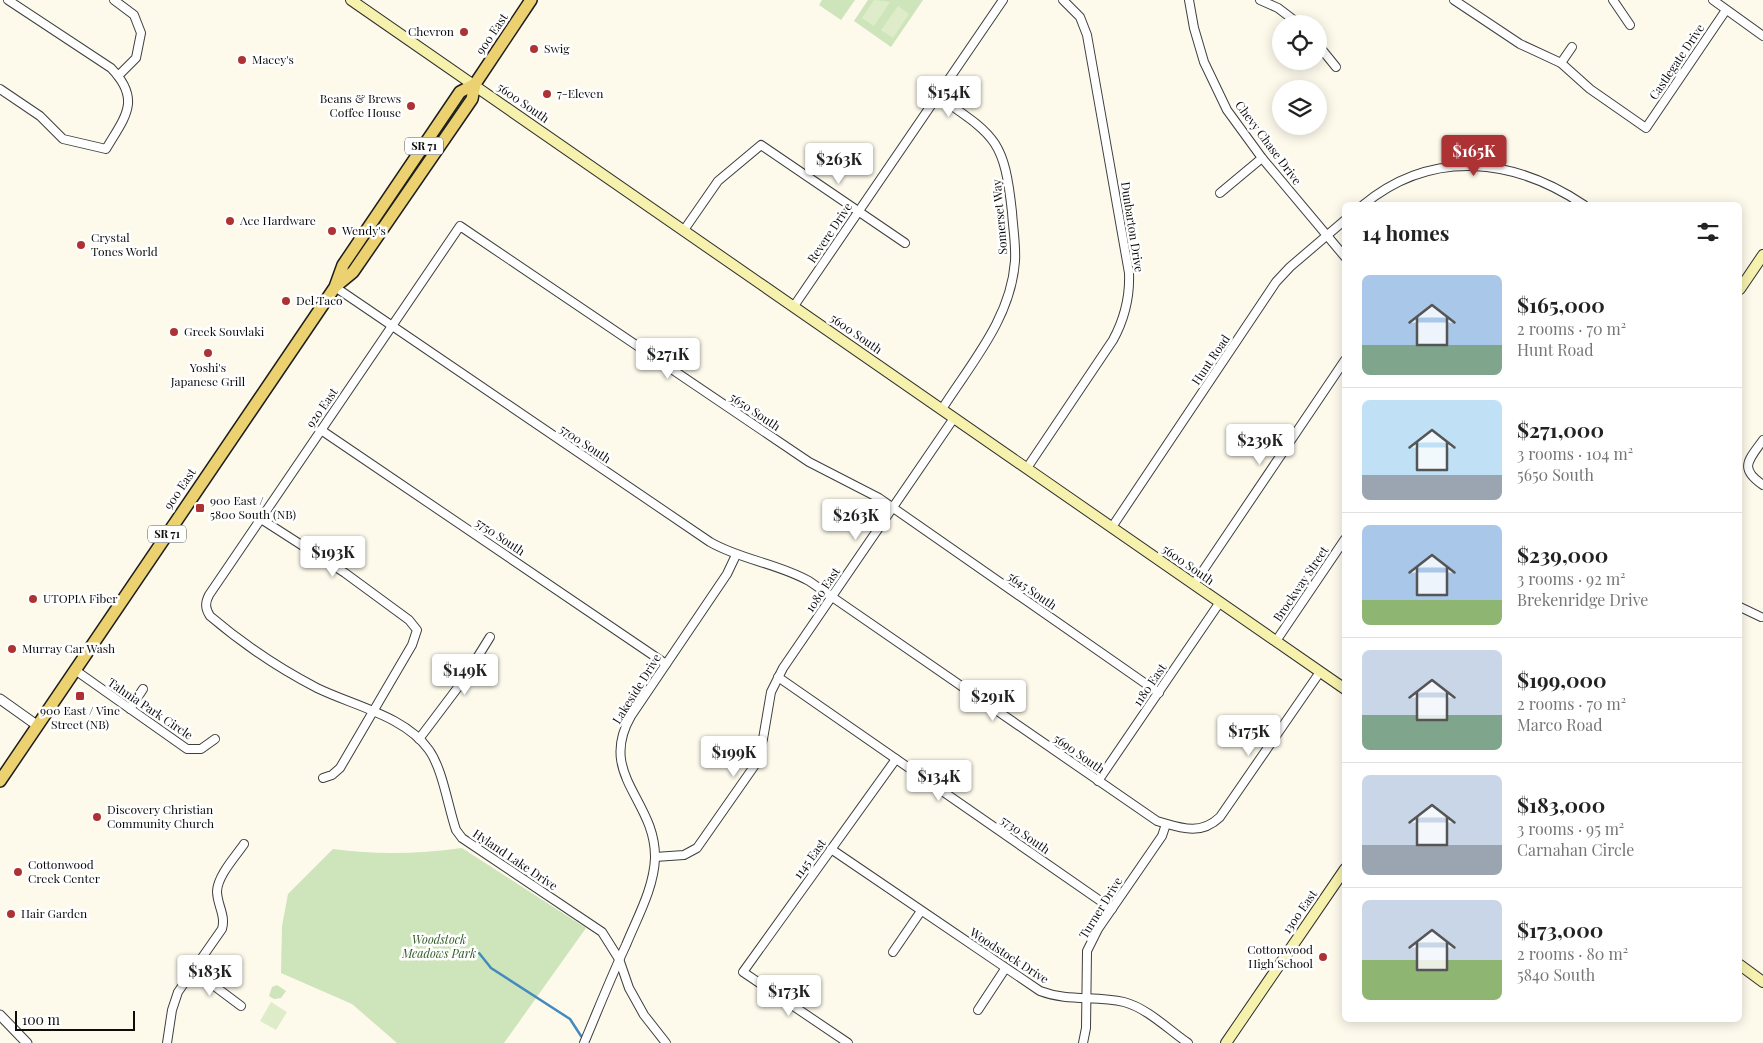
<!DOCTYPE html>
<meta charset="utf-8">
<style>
body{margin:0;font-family:"Playfair Display",serif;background:#f2f2f2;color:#222;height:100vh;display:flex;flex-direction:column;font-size:19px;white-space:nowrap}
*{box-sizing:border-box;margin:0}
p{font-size:16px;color:#767676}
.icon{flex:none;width:28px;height:28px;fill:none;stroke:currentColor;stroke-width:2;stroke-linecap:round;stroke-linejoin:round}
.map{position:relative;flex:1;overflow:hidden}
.sheet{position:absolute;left:1342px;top:202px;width:400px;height:820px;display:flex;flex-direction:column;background:#fff;border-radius:8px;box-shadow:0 2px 12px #0003}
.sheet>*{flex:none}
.fabs{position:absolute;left:1272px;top:15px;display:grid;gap:10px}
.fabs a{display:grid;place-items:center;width:55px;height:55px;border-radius:50%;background:#fff;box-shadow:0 2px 12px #0003;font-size:25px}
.scale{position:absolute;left:15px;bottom:12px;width:120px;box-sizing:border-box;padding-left:5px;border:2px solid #0c0c0c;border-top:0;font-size:14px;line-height:18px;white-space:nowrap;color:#0c0c0c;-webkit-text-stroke:4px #fff;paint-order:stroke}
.price{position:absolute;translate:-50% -42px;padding:0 11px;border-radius:5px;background:#fff;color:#222;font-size:16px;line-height:32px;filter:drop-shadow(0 1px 2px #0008)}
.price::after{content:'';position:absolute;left:50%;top:30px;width:15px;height:11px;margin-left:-8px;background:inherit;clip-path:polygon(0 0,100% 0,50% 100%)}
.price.selected{background:#ad3234;color:#fff}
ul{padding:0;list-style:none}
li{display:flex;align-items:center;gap:15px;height:125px;padding:0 20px}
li+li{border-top:1px solid #e0e0e0}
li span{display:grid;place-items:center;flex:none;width:140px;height:100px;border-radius:8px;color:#555}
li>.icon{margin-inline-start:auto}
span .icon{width:60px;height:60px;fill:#fffc;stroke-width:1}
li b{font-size:21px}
h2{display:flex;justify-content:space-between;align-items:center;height:60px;padding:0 20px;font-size:21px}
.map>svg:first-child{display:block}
</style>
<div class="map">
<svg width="1763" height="1043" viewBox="0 0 1763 1043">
<rect width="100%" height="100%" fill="#fdfaec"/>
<g fill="#cee4ba">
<polygon points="822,0 855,0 841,20 819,5"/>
<polygon points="868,0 923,0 891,47 854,21"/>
<path d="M462,848L586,928L504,1043H397L352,1004L281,973L282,926L288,894L333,849C377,855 418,854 462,848Z"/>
<polygon points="277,985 286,991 281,998 274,999 269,996 272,987"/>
</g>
<g fill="#dfecca">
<polygon points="874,0 890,2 874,26 862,18"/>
<polygon points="898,6 909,14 893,38 881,30"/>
<polygon points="271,1002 287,1012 276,1030 260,1021"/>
</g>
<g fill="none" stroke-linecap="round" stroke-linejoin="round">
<polyline stroke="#448abf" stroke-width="2.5" points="479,953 491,968 570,1019 581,1036"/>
<g stroke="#3f3f3f" stroke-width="10">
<g id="minor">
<polyline points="114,0 134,15 141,33 136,58 118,76"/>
<polyline points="1189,0 1194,28 1204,62 1227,110 1262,158 1345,257"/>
<polyline points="1260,0 1278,8 1299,24"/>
<polyline points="1454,0 1520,44 1561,63 1590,89 1646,128 1726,10"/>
<polyline points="1613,0 1630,25"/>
<polyline points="1713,0 1763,36"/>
<polyline points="1319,46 1336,67"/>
<polyline points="1561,63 1572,47"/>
<path d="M0,89L40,116L63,139L106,149C125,117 142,100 111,68L8,0"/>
<path d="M936,95C995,136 1004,138 1012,212C1013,228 1016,245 1015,261C1011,318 972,362 942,409"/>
<polyline points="1220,193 1262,158"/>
<path d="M1363,205C1432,148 1514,158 1584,205"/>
<polyline points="684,230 718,181 761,145 905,243"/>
<path d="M335,287L710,542C741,560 777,563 809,581L1157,821C1181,828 1200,836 1220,817L1320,672"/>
<polyline points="794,306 1003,0"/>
<polyline points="321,430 666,664"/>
<path d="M1763,440C1749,460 1738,468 1763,485"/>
<path d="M1027,468L1113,340C1125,318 1130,297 1129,273L1087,35L1080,17L1063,0"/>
<polyline points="261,519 345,573 409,620 417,630 412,645 340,768 332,775 323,778"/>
<polyline points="1112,527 1276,282 1290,267 1345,220"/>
<polyline points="1194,584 1345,360"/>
<polyline points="1740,607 1761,617"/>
<polyline points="1276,641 1345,539"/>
<polyline points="75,670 187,749 201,749 215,739"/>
<polyline points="778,677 1112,909"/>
<polyline points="130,709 143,689"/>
<polyline points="419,739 462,682 490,637"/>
<polyline points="1098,781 1220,602"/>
<path d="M831,849L1040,991C1069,1002 1095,995 1124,1002C1147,1008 1169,1030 1188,1043"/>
<polyline points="655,857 684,855 697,848 755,765 763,739 771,692 783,668 954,418"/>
<polyline points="893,952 921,911"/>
<polyline points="193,970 241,1006"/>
<polyline points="978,1010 1005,969"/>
<path d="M167,1043L172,1010L178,992L222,929C226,915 217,905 217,891C218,875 236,856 244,844"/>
<path d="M584,1043C598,1010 611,977 626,945C637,918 654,888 655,858C656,800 597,775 631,716L727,574L736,555"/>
<path d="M666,1043L644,1015L629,988L619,959L602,932L462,838L456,830C448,807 443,770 429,750C405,716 354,706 317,688C278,668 243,644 210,616C205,608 205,603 209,595L460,226L809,462L879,498L1159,693"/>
<polyline points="848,1043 743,972 896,759"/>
<polyline points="1083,1043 1086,1028 1087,951 1098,929 1162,836 1166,824"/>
</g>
</g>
<g stroke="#3f3f3f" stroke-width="11">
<g id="tertiary">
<polyline points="0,699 38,726"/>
<polyline points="0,1015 27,1043"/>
</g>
</g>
<g stroke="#2e2e2e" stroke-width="12">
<g id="secondary">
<polyline points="351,0 1345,689"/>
<polyline points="1740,289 1763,255"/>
<polyline points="1740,965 1763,982"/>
<polyline points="1226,1043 1345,869"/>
</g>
</g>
<g stroke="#1d1d1d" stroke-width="14">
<g id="primary">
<polyline points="336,286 353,272 472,99 475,84 531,0"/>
<polyline points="0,781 335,287 343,265 460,92 475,84"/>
</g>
</g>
<use href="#minor" stroke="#fff" stroke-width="8"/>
<use href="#tertiary" stroke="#fff" stroke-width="9"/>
<use href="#secondary" stroke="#f7f1ae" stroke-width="10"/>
<use href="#primary" stroke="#ebd16f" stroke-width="11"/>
</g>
<g fill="#ad3234" stroke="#fff" stroke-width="2">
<circle cx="464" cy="32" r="5"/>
<circle cx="534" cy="49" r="5"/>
<circle cx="242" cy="60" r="5"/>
<circle cx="547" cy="94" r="5"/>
<circle cx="411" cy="106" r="5"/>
<circle cx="230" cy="221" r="5"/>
<circle cx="332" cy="231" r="5"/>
<circle cx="81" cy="245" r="5"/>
<circle cx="286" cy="301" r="5"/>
<circle cx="174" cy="332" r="5"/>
<circle cx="208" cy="353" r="5"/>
<rect x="195" y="503" width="10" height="10" rx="2.5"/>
<circle cx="33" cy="599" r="5"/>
<circle cx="12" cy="649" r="5"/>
<rect x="75" y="691" width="10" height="10" rx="2.5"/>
<circle cx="97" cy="817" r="5"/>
<circle cx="18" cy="872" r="5"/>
<circle cx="11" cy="914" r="5"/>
<circle cx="1323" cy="957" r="5"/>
</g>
<g text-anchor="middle" stroke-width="5" stroke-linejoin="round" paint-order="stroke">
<g fill="#fff" stroke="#555" stroke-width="1">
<rect x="405" y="137.5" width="38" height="17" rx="4"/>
<rect x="148" y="525.5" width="38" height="17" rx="4"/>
</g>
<g font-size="11" font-weight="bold" fill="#0c0c0c">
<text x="424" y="150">SR 71</text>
<text x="167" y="538">SR 71</text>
</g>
<g font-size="12" fill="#0c0c0c" stroke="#fff" text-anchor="start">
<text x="454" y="36" text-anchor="end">Chevron</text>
<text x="544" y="53">Swig</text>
<text x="252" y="64">Macey's</text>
<text x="557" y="98">7-Eleven</text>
<text x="401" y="103" text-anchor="end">Beans &amp; Brews<tspan x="401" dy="14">Coffee House</tspan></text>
<text x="240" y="225">Ace Hardware</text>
<text x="342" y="235">Wendy's</text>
<text x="91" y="242">Crystal<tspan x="91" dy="14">Tones World</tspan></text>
<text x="296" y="305">Del Taco</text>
<text x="184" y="336">Greek Souvlaki</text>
<text x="208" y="372" text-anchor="middle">Yoshi's<tspan x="208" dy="14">Japanese Grill</tspan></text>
<text x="210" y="505">900 East /<tspan x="210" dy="14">5800 South (NB)</tspan></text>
<text x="43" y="603">UTOPIA Fiber</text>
<text x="22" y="653">Murray Car Wash</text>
<text x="80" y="715" text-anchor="middle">900 East / Vine<tspan x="80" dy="14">Street (NB)</tspan></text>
<text x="107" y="814">Discovery Christian<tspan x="107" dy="14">Community Church</tspan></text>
<text x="28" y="869">Cottonwood<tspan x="28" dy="14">Creek Center</tspan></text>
<text x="21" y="918">Hair Garden</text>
<text x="1313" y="954" text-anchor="end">Cottonwood<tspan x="1313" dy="14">High School</tspan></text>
</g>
<g font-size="12" fill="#0c0c0c" stroke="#fff">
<text transform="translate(492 34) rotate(-56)" y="4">900 East</text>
<text transform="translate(1677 62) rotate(-56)" y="4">Castlegate Drive</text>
<text transform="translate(523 103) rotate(35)" y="4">5600 South</text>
<text transform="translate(1268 143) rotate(53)" y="4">Chevy Chase Drive</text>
<text transform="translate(1000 217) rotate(-95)" y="4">Somerset Way</text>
<text transform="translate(1132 227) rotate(81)" y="4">Dunbarton Drive</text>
<text transform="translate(830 233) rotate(-56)" y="4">Revere Drive</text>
<text transform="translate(856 334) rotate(35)" y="4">5600 South</text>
<text transform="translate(1211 360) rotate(-56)" y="4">Hunt Road</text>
<text transform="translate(322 408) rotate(-55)" y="4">920 East</text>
<text transform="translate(755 412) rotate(34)" y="4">5650 South</text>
<text transform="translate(585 444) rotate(34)" y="4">5700 South</text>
<text transform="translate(180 489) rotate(-56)" y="4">900 East</text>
<text transform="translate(500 537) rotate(34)" y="4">5750 South</text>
<text transform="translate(1188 565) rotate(35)" y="4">5600 South</text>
<text transform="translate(1301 584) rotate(-56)" y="4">Brockway Street</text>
<text transform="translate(823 590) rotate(-56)" y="4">1080 East</text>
<text transform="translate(1032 591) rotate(35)" y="4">5645 South</text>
<text transform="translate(1150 685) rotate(-56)" y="4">1180 East</text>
<text transform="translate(637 689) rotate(-58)" y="4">Lakeside Drive</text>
<text transform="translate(150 709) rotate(34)" y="4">Tahnia Park Circle</text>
<text transform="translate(1079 754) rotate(35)" y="4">5690 South</text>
<text transform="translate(1025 835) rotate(35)" y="4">5730 South</text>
<text transform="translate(810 859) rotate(-54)" y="4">1145 East</text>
<text transform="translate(515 860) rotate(34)" y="4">Hyland Lake Drive</text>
<text transform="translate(1101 908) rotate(-58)" y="4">Turner Drive</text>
<text transform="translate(1300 912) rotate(-55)" y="4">1300 East</text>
<text transform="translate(1009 956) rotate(33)" y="4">Woodstock Drive</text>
</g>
<g font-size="12" font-style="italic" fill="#2d5c23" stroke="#fff">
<text x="439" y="944">Woodstock<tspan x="439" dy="14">Meadows Park</tspan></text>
</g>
</g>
</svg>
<div class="fabs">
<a><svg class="icon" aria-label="locate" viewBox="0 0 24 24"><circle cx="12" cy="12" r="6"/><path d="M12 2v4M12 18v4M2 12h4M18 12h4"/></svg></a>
<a><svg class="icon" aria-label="layers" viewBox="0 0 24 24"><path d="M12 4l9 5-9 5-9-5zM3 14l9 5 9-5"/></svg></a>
</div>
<div class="scale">100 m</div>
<b class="price" style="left:949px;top:118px">$154K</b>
<b class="price selected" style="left:1474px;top:177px">$165K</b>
<b class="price" style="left:839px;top:185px">$263K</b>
<b class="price" style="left:668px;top:380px">$271K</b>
<b class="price" style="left:1260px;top:466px">$239K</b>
<b class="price" style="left:856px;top:541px">$263K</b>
<b class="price" style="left:333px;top:578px">$193K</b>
<b class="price" style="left:465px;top:696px">$149K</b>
<b class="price" style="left:993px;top:722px">$291K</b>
<b class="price" style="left:1249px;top:757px">$175K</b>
<b class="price" style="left:734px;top:778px">$199K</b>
<b class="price" style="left:939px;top:802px">$134K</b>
<b class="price" style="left:210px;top:997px">$183K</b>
<b class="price" style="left:789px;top:1017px">$173K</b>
<section class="sheet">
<h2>14 homes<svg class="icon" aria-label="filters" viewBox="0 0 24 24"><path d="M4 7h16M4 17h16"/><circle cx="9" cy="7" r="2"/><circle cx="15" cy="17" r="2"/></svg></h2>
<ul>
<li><span style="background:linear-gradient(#a9c7e8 70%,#7fa58c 0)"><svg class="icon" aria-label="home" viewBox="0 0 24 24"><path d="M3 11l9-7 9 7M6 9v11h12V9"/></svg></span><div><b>$165,000</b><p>2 rooms · 70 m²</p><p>Hunt Road</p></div></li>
<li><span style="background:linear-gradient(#bfe0f5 75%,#9aa5b1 0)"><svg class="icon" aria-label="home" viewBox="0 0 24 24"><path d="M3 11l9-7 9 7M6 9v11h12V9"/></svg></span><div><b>$271,000</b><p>3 rooms · 104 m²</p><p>5650 South</p></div></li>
<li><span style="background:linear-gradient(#a9c7e8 75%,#8fb573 0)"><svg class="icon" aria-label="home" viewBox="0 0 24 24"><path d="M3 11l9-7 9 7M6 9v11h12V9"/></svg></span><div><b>$239,000</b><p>3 rooms · 92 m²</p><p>Brekenridge Drive</p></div></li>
<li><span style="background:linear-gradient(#c9d6e8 65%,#7fa58c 0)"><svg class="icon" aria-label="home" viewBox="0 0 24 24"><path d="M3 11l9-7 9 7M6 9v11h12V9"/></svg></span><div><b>$199,000</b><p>2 rooms · 70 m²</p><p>Marco Road</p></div></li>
<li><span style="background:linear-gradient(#c9d6e8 70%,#9aa5b1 0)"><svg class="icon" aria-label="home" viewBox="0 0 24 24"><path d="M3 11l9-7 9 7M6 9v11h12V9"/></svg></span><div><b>$183,000</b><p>3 rooms · 95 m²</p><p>Carnahan Circle</p></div></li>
<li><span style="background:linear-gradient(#c9d6e8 60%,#8fb573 0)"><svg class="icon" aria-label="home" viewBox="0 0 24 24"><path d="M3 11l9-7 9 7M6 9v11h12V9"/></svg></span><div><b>$173,000</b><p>2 rooms · 80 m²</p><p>5840 South</p></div></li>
</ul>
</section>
</div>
